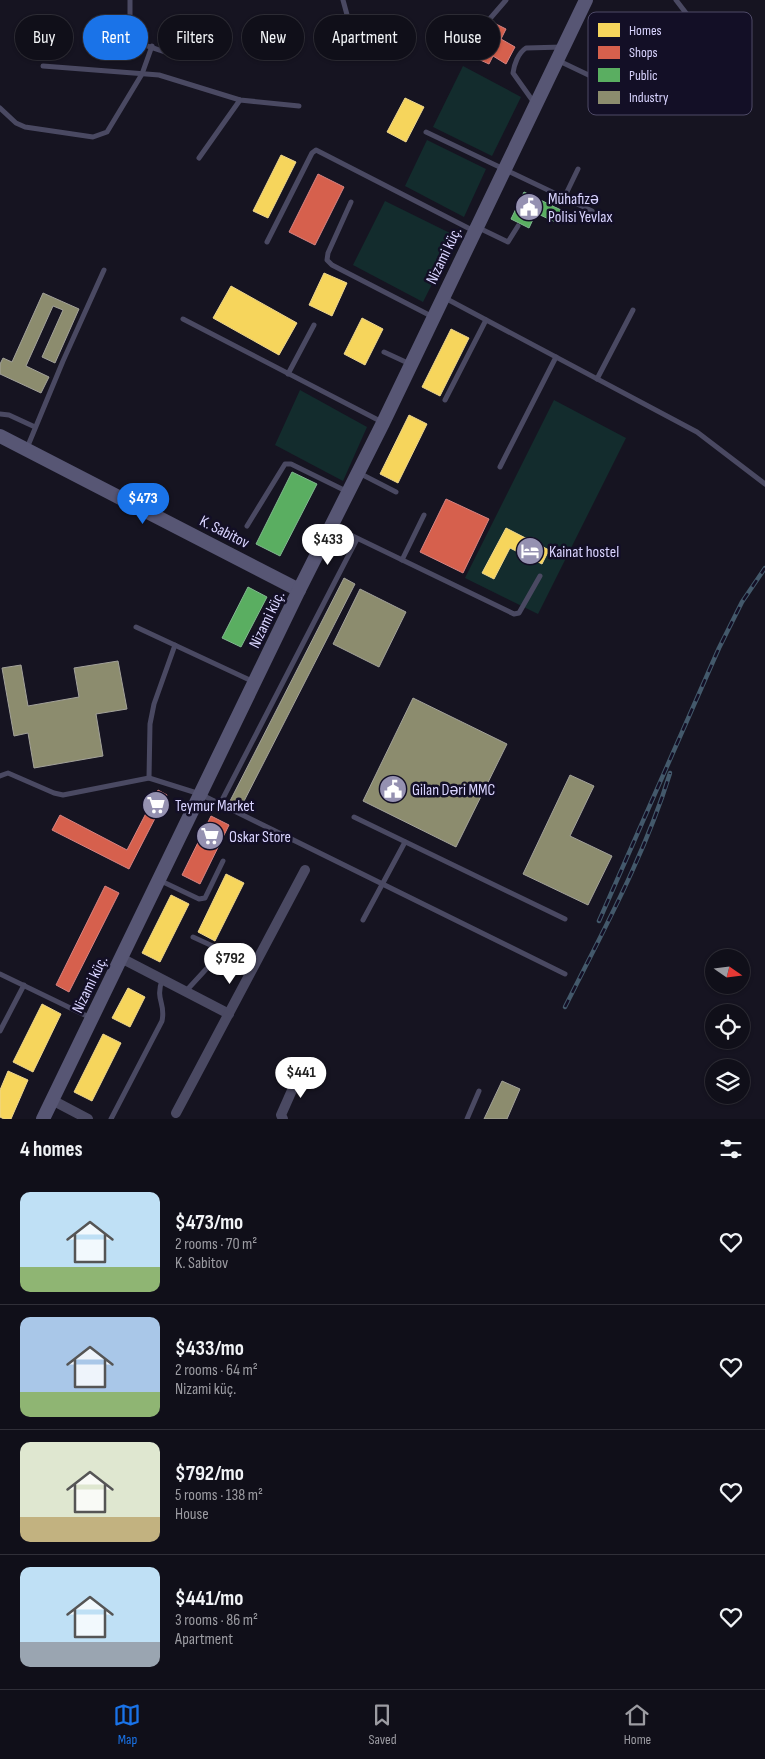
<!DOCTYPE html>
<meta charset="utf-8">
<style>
body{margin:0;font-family:"Sofia Sans Condensed",sans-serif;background:#1e1d26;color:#f1f3f6;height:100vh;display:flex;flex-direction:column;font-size:19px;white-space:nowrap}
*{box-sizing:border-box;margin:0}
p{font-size:16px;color:#9c9ca2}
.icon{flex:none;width:28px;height:28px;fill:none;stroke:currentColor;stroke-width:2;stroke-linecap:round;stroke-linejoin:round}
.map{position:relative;height:1119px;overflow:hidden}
.sheet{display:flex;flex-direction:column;background:#100f19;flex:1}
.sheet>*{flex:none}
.top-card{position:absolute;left:15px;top:15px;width:500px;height:45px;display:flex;gap:10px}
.needle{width:32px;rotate:104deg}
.buttons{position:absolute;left:705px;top:949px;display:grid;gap:10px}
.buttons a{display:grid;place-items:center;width:45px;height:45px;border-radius:50%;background:#100f19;box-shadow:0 1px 4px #0004,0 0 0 1px #302f38;font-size:25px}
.price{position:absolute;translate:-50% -42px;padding:0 11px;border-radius:18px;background:#fff;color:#222;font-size:16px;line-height:32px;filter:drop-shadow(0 1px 2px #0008)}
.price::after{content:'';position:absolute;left:50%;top:30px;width:15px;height:11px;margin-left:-8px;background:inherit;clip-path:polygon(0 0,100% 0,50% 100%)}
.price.on{background:#1a73e8;color:#fff}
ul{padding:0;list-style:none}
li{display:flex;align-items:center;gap:15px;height:125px;padding:0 20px}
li+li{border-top:1px solid #302f38}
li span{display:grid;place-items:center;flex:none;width:140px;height:100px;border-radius:10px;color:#555}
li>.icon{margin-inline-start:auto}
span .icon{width:60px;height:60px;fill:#fffc;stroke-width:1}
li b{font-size:21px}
h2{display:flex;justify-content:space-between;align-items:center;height:60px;padding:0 20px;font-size:21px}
.chip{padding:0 18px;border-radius:22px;background:#100f19;box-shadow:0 1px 4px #0004,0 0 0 1px #302f38;font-size:18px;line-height:45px}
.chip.on{background:#1a73e8;color:#fff}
.tabs{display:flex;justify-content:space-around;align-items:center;height:70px;border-top:1px solid #302f38;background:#100f19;font-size:14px;color:#9c9ca2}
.tabs a{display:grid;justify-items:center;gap:2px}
.tabs .on{color:#1a73e8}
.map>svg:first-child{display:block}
</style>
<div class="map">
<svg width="765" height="1119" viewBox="0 0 765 1119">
<rect width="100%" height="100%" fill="#161421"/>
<g fill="#132c2d">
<polygon points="463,66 521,97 492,156 433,127"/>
<polygon points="427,140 486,169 464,217 405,186"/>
<polygon points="385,201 456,236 423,302 353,265"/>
<polygon points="300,390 367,427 343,481 275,445"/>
<polygon points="554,400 626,438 538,614 465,578"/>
</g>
<g fill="#f6d55c" stroke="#edd58d">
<polygon points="405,98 424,107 406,142 387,132"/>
<polygon points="281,155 296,162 268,218 253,211"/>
<polygon points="324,273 347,283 332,316 309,305"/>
<polygon points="231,286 297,323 279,355 213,318"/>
<polygon points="362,318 383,329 365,365 344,354"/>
<polygon points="451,329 469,338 440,396 422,387"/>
<polygon points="409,415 427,424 398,483 380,474"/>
<polygon points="506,528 549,550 542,564 510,548 494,579 482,573"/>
<polygon points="226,874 244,883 215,941 198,932"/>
<polygon points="171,895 189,904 160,962 142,953"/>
<polygon points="128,988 145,997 130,1027 112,1018"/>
<polygon points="42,1004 61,1014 33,1072 13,1062"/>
<polygon points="103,1034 121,1043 92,1101 74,1092"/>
<polygon points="8,1071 28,1080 11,1119 4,1119 0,1117 0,1090"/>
</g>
<g fill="#d6604d" stroke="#d78382">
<polygon points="496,24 506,29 501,39 515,47 506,64 493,56 489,64 478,59"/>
<polygon points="318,174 344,187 315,245 289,232"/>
<polygon points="446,499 489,519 463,573 420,552"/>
<polygon points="158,790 167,795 129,869 52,830 60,815 127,850"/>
<polygon points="211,816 229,825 200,884 182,875"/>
<polygon points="105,886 119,893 69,992 56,985"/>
</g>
<g fill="#5aae61" stroke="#80b990">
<polygon points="524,192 561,210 555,222 536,213 529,228 511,219"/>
<polygon points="292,472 317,484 280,556 256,544"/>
<polygon points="248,587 267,597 241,647 222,638"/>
</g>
<g fill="#8c8c6e" stroke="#a3a29a">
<polygon points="43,293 79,309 55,363 42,357 63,310 53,306 26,366 49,377 41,393 0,374 0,364 3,358 12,362"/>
<polygon points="344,578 355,584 241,807 230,801"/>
<polygon points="360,589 406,612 379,667 333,644"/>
<polygon points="118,661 127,709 96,714 103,756 34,768 28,733 14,736 2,668 21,665 28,706 79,697 74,668"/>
<polygon points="413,698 507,744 456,847 363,801"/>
<polygon points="570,775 594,786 570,836 612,856 588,905 523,874"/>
<polygon points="502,1081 520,1089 507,1119 484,1119"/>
</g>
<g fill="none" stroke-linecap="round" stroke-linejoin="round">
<g stroke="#4a4962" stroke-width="5">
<path d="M130,0V37C138,45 159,49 171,54"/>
<polyline points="343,0 352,33"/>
<polyline points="676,0 702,34"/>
<polyline points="481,29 506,0"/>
<polyline points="557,60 620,90"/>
<polyline points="43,66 159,75 240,100 299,106"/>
<path d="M535,104L513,73C514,65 518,53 526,48L563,47"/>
<polyline points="0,108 16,123 25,127 93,137 107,132 142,74 152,46"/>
<polyline points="426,132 592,211"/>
<polyline points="199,158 240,100"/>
<polyline points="564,198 578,169"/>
<polyline points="351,202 328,253 327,260 332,265 433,317"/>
<polyline points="479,228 508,242 518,226"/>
<polyline points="267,242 312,153 316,150 474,231"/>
<polyline points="445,298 697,432 765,484"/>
<polyline points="183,319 382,422"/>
<polyline points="384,352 410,364"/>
<polyline points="288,374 314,325"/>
<polyline points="597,379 633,310"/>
<polyline points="445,400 486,320"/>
<polyline points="0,414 9,415 35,427"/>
<polyline points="27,448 63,361 104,270"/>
<polyline points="500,467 556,357"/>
<polyline points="359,473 396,492"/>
<polyline points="247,526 285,464 291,464 348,492"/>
<polyline points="332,526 514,614 519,613 540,576"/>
<polyline points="402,560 424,515"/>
<polyline points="136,627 254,682"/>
<polyline points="0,776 8,773 54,793 63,795 149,778 200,794 565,974"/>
<polyline points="149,778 150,724 154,704 175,645"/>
<polyline points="220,804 357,539"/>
<polyline points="354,817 565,919"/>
<polyline points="159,880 199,899 205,898 223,861"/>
<polyline points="363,920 405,842"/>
<polyline points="0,974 91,1018"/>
<polyline points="186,991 220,954 219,949 193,937"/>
<polyline points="0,1031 24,985"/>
<path d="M111,1119L162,1021C166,1002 155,1001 162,980"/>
<polyline points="467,1119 479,1091"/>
</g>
<g stroke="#4a4962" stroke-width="10">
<polyline points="121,958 229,1014"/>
<polyline points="52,1100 88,1119"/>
<polyline points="176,1113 305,870"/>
<polyline points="283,1119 281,1115 297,1079"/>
</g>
<g stroke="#575674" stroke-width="14">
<polyline points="0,436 299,590"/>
<polyline points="43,1119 299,590 383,423 586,0"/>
</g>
<g stroke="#43596b" stroke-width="4.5">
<g id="rail">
<polyline points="599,921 719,648 742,602 765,568"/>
<path d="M565,1007C603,931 645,855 670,773"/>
</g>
</g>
<use href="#rail" stroke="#130f26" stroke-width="2.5" stroke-dasharray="8" stroke-linecap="butt"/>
</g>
<defs>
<g id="civic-disc" transform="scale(1.4375)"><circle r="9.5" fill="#9591b1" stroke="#130f26"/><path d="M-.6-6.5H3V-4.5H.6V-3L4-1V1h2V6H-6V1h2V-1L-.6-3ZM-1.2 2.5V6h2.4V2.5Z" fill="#fff"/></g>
<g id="hotel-disc" transform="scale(1.4375)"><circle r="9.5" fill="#9591b1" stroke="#130f26"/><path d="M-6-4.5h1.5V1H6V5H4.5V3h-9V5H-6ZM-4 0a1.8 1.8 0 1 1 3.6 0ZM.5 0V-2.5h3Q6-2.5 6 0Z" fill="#fff"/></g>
<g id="supermarket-disc" transform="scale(1.4375)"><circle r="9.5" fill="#9591b1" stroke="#130f26"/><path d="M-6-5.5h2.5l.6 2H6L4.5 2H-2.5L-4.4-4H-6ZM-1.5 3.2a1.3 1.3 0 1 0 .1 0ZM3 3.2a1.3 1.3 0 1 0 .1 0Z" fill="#fff"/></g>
</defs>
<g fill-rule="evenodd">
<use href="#civic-disc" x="529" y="207"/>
<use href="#hotel-disc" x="530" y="551"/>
<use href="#civic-disc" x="393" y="789"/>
<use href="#supermarket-disc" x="156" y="805"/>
<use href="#supermarket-disc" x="210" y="836"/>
</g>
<g text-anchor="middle" stroke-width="5" stroke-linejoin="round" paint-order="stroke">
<g font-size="16" fill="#d9d4ff" stroke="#130f26" text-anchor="start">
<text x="548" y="204">Mühafizə<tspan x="548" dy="18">Polisi Yevlax</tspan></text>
<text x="549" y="557">Kainat hostel</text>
<text x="412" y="795">Gilan Dəri MMC</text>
<text x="175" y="811">Teymur Market</text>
<text x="229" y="842">Oskar Store</text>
</g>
<g font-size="16" fill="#d9d4ff" stroke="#130f26">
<text transform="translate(443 255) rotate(-64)" y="6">Nizami küç.</text>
<text transform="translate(225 531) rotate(27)" y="6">K. Sabitov</text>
<text transform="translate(266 619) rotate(-64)" y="6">Nizami küç.</text>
<text transform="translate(89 984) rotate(-64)" y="6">Nizami küç.</text>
</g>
</g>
<rect x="588" y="12" width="164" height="103" rx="8" fill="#130f26" stroke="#4e4a67" stroke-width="1"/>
<rect x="598" y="23" width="22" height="14" fill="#f6d55c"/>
<rect x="598" y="46" width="22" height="13" fill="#d6604d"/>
<rect x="598" y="68" width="22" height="14" fill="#5aae61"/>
<rect x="598" y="91" width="22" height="13" fill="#8c8c6e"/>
<g font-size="14" fill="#d9d4ff">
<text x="629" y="35">Homes</text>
<text x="629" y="57">Shops</text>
<text x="629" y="80">Public</text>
<text x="629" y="102">Industry</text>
</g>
</svg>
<div class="buttons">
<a><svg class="needle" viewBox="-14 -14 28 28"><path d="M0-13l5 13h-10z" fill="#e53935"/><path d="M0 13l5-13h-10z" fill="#9c9ca2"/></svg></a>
<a><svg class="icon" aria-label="locate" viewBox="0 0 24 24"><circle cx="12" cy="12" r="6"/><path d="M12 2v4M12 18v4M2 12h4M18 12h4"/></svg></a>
<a><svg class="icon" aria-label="layers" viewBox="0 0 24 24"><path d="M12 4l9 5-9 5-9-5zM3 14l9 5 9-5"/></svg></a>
</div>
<b class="price on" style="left:143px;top:525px">$473</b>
<b class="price" style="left:328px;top:566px">$433</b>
<b class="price" style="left:230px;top:985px">$792</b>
<b class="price" style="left:301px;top:1099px">$441</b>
<div class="top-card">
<a class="chip">Buy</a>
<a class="chip on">Rent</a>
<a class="chip">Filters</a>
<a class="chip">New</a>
<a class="chip">Apartment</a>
<a class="chip">House</a>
</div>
</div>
<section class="sheet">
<h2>4 homes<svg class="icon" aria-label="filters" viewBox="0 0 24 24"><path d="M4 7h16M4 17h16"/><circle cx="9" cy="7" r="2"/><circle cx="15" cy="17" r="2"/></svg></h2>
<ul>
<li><span style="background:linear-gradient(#bfe0f5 75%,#8fb573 0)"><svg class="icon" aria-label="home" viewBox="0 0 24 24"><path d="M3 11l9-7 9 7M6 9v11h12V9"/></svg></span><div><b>$473/mo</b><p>2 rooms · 70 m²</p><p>K. Sabitov</p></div><svg class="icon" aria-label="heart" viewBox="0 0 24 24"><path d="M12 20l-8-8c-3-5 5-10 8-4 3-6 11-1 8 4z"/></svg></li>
<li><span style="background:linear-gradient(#a9c7e8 75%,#8fb573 0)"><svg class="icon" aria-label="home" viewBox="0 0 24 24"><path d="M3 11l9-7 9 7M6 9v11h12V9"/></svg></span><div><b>$433/mo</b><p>2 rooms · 64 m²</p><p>Nizami küç.</p></div><svg class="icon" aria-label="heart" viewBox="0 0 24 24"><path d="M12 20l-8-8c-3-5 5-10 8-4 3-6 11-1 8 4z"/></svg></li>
<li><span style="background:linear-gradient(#dfe7d0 75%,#c2b280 0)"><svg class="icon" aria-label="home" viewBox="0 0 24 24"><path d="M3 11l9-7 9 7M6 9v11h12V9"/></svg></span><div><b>$792/mo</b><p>5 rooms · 138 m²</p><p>House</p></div><svg class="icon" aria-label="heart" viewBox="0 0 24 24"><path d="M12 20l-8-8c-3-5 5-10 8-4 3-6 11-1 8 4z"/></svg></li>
<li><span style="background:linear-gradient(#bfe0f5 75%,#9aa5b1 0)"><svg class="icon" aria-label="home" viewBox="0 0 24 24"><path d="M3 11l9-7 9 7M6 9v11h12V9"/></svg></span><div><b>$441/mo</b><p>3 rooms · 86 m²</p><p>Apartment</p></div><svg class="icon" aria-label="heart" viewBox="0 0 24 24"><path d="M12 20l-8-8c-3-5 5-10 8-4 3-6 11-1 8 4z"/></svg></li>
</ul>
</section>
<nav class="tabs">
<a class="on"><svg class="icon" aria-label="map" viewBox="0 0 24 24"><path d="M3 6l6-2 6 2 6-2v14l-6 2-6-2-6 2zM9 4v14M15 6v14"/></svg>Map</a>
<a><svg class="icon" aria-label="saved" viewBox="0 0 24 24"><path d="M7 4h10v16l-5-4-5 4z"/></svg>Saved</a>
<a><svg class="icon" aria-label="home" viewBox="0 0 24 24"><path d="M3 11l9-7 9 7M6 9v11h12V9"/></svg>Home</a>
</nav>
